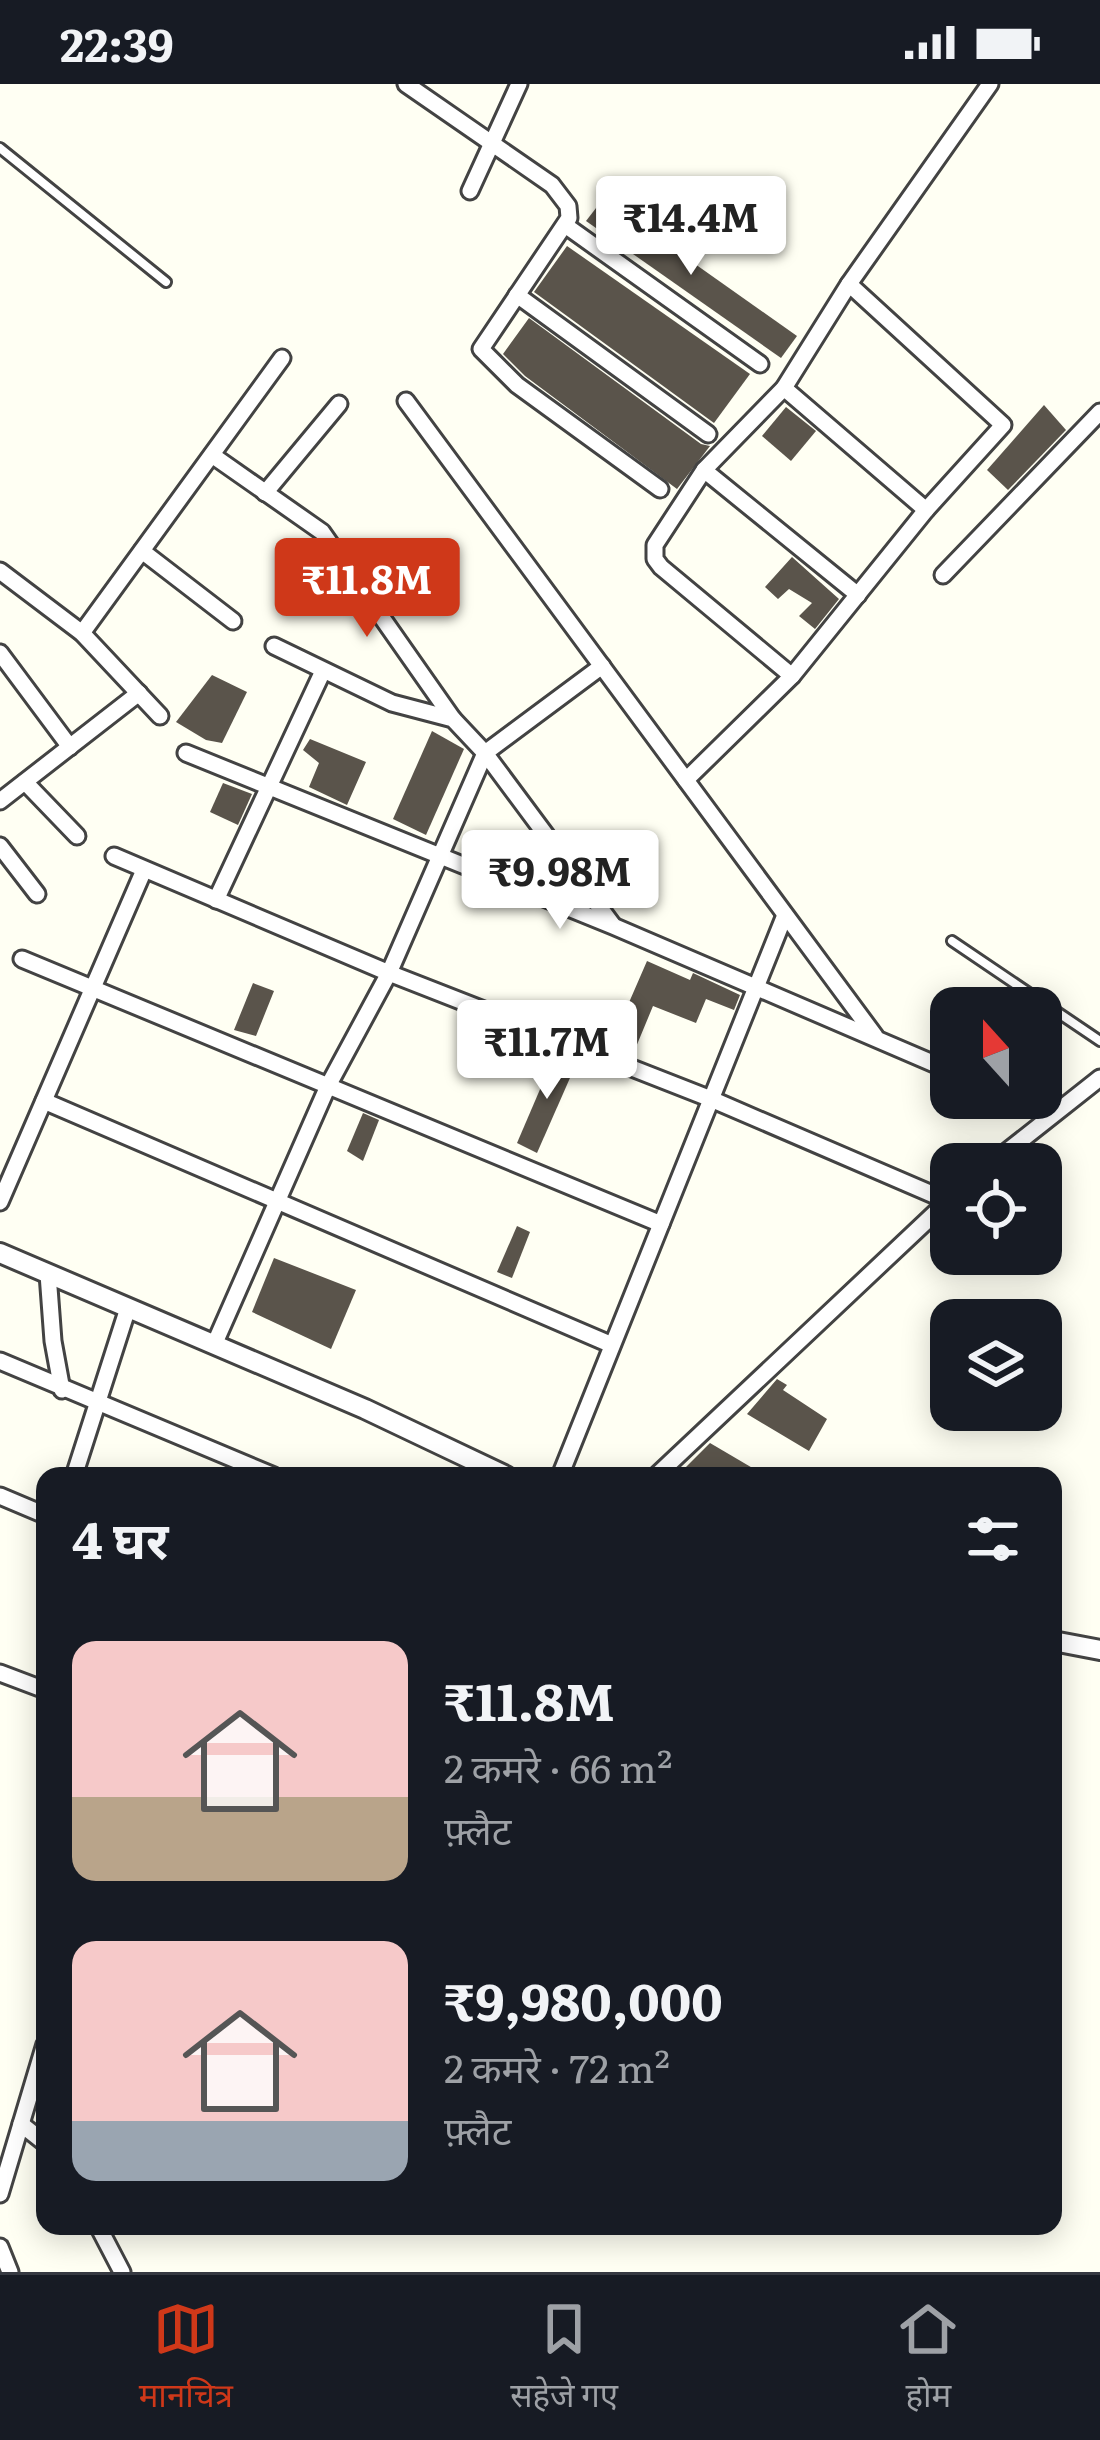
<!DOCTYPE html>
<html lang="hi">
<meta charset="utf-8">
<style>
body{margin:0;font-family:Literata,"Noto Sans Devanagari",serif;background:#20242c;color:#f1f3f6;height:100vh;display:flex;flex-direction:column;font-size:45px;white-space:nowrap}
*{box-sizing:border-box;margin:0}
p{font-size:39px;color:#9ea1a6}
.icon{flex:none;width:66px;height:66px;fill:none;stroke:currentColor;stroke-width:2;stroke-linecap:round;stroke-linejoin:round}
.map{position:relative;flex:1;overflow:hidden}
.panel{position:absolute;left:36px;top:1383px;width:1026px;height:768px;display:flex;flex-direction:column;background:#171b24;border-radius:24px;box-shadow:0 6px 30px #0003}
.panel>*{flex:none}
.needle{width:78px;rotate:339deg}
.tools{position:absolute;left:930px;top:903px;display:grid;gap:24px}
.tools a{display:grid;place-items:center;width:132px;height:132px;border-radius:24px;background:#171b24;box-shadow:0 6px 30px #0003;font-size:60px}
.price{position:absolute;translate:-50% -102px;padding:0 27px;border-radius:12px;background:#fff;color:#222;font-size:39px;line-height:78px;filter:drop-shadow(0 3px 6px #0008)}
.price::after{content:'';position:absolute;left:50%;top:72px;width:36px;height:27px;margin-left:-18px;background:inherit;clip-path:polygon(0 0,100% 0,50% 100%)}
.price.current{background:#cf3819;color:#fff}
ul{padding:0;list-style:none}
li{display:flex;align-items:center;gap:36px;height:300px;padding:0 36px}
li span{display:grid;place-items:center;flex:none;width:336px;height:240px;border-radius:24px;color:#555}
li>.icon{margin-inline-start:auto}
span .icon{width:144px;height:144px;fill:#fffc;stroke-width:1}
li b{font-size:51px}
h2{display:flex;justify-content:space-between;align-items:center;height:144px;padding:0 36px;font-size:51px}
.status{display:flex;justify-content:space-between;align-items:center;height:84px;padding:0 60px;background:#171b24;direction:ltr}
.status svg{height:33px;fill:currentColor}
.dock{display:flex;justify-content:space-around;align-items:center;height:168px;border-top:3px solid #363941;background:#171b24;font-size:33px;color:#9ea1a6}
.dock a{display:grid;justify-items:center;gap:6px}
.dock .current{color:#cf3819}
.map>svg:first-child{display:block}
</style>
<div class="status"><b>22:39</b><svg viewBox="0 0 49 12"><path d="M0 12V9h3v3zM5 12V6h3v6zM10 12V3h3v9zM15 12V0h3v12zM26 1h20v11H26zM47 4h2v5h-2z"/></svg></div>
<div class="map">
<svg width="1100" height="2188" viewBox="0 0 1100 2188">
<rect width="100%" height="100%" fill="#fffff3"/>
<g fill="#5a544b">
<polygon points="603,115 797,252 781,274 586,137"/>
<polygon points="567,162 750,290 714,339 534,208"/>
<polygon points="529,234 701,360 710,362 677,405 525,292 503,270"/>
<polygon points="1044,321 1066,346 1008,406 987,386"/>
<polygon points="786,323 816,347 791,377 762,352"/>
<polygon points="792,473 839,515 815,545 799,532 812,519 789,505 778,515 765,503"/>
<polygon points="212,591 247,608 222,659 206,656 176,638"/>
<polygon points="432,647 464,665 426,751 393,735"/>
<polygon points="310,655 366,678 347,721 309,703 319,679 303,666"/>
<polygon points="223,699 252,710 238,741 210,728"/>
<polygon points="647,877 690,896 693,889 740,911 734,926 706,915 696,939 653,922 636,963 614,953"/>
<polygon points="253,899 274,907 256,952 234,946"/>
<polygon points="556,968 577,978 537,1069 517,1059"/>
<polygon points="363,1029 379,1036 363,1077 347,1067"/>
<polygon points="517,1142 530,1148 512,1194 497,1188"/>
<polygon points="274,1174 356,1206 331,1265 252,1228"/>
<polygon points="777,1295 787,1301 783,1306 827,1335 809,1367 747,1330"/>
<polygon points="710,1359 766,1392 677,1392"/>
</g>
<g fill="none" stroke-linecap="round" stroke-linejoin="round">
<g stroke="#434343" stroke-width="14">
<g id="service">
<polyline points="0,64 166,198"/>
<polyline points="952,857 1100,957"/>
</g>
</g>
<g stroke="#434343" stroke-width="21">
<g id="minor">
<polyline points="406,0 552,101 568,122 569,134 481,265 517,301 660,405"/>
<polyline points="470,107 519,0"/>
<polyline points="565,141 760,280"/>
<polyline points="517,211 708,350"/>
<polyline points="784,304 926,426"/>
<polyline points="406,317 875,952"/>
<polyline points="212,371 322,448 453,635"/>
<polyline points="704,386 858,511"/>
<polyline points="265,409 339,320"/>
<polyline points="142,467 233,537"/>
<polyline points="0,487 82,549 160,632"/>
<polyline points="943,491 1100,328"/>
<polyline points="82,549 282,274"/>
<polyline points="274,562 392,619 453,635 485,669 612,840"/>
<polyline points="0,569 70,663"/>
<polyline points="792,592 661,483 655,475 655,461 704,386 784,304 849,200 990,0"/>
<polyline points="186,669 613,842 951,987"/>
<polyline points="686,696 792,592 926,426 1003,341 849,200"/>
<polyline points="25,698 77,752"/>
<polyline points="0,717 139,609"/>
<polyline points="0,762 37,810"/>
<polyline points="114,772 389,889 711,1015 948,1117"/>
<polyline points="216,816 323,587"/>
<polyline points="22,875 661,1140"/>
<polyline points="1012,1014 1049,1030"/>
<polyline points="44,1017 612,1261"/>
<polyline points="991,1080 1100,994"/>
<polyline points="0,1118 144,786"/>
<polyline points="48,1190 53,1257 62,1306"/>
<polyline points="214,1261 328,1002 389,889 485,669 602,582"/>
<polyline points="0,1277 274,1392"/>
<polyline points="74,1392 128,1224"/>
<polyline points="560,1392 785,831"/>
<polyline points="656,1392 951,1114"/>
<polyline points="0,1412 45,1431"/>
<polyline points="0,1589 45,1606"/>
<polyline points="21,2040 45,2059"/>
<polyline points="0,2110 45,1960"/>
<polyline points="98,2142 122,2188"/>
<polyline points="0,2163 10,2188"/>
</g>
</g>
<g stroke="#434343" stroke-width="24">
<g id="tertiary">
<polyline points="0,1169 365,1325 506,1392"/>
<polyline points="1053,1557 1100,1566"/>
</g>
</g>
<use href="#service" stroke="#fff" stroke-width="8"/>
<use href="#minor" stroke="#fff" stroke-width="15"/>
<use href="#tertiary" stroke="#fff" stroke-width="18"/>
</g>
</svg>
<div class="tools">
<a><svg class="needle" viewBox="-14 -14 28 28"><path d="M0-13l5 13h-10z" fill="#e53935"/><path d="M0 13l5-13h-10z" fill="#9ea1a6"/></svg></a>
<a><svg class="icon" aria-label="locate" viewBox="0 0 24 24"><circle cx="12" cy="12" r="6"/><path d="M12 2v4M12 18v4M2 12h4M18 12h4"/></svg></a>
<a><svg class="icon" aria-label="layers" viewBox="0 0 24 24"><path d="M12 4l9 5-9 5-9-5zM3 14l9 5 9-5"/></svg></a>
</div>
<b class="price" style="left:691px;top:194px">₹14.4M</b>
<b class="price current" style="left:367px;top:556px">₹11.8M</b>
<b class="price" style="left:560px;top:848px">₹9.98M</b>
<b class="price" style="left:547px;top:1018px">₹11.7M</b>
<section class="panel">
<h2>4 घर<svg class="icon" aria-label="filters" viewBox="0 0 24 24"><path d="M4 7h16M4 17h16"/><circle cx="9" cy="7" r="2"/><circle cx="15" cy="17" r="2"/></svg></h2>
<ul>
<li><span style="background:linear-gradient(#f6c9c9 65%,#b9a48a 0)"><svg class="icon" aria-label="home" viewBox="0 0 24 24"><path d="M3 11l9-7 9 7M6 9v11h12V9"/></svg></span><div><b>₹11.8M</b><p>2 कमरे · 66 m²</p><p>फ़्लैट</p></div></li>
<li><span style="background:linear-gradient(#f6c9c9 75%,#9aa5b1 0)"><svg class="icon" aria-label="home" viewBox="0 0 24 24"><path d="M3 11l9-7 9 7M6 9v11h12V9"/></svg></span><div><b>₹9,980,000</b><p>2 कमरे · 72 m²</p><p>फ़्लैट</p></div></li>
</ul>
</section>
</div>
<nav class="dock">
<a class="current"><svg class="icon" aria-label="map" viewBox="0 0 24 24"><path d="M3 6l6-2 6 2 6-2v14l-6 2-6-2-6 2zM9 4v14M15 6v14"/></svg>मानचित्र</a>
<a><svg class="icon" aria-label="saved" viewBox="0 0 24 24"><path d="M7 4h10v16l-5-4-5 4z"/></svg>सहेजे गए</a>
<a><svg class="icon" aria-label="home" viewBox="0 0 24 24"><path d="M3 11l9-7 9 7M6 9v11h12V9"/></svg>होम</a>
</nav>
